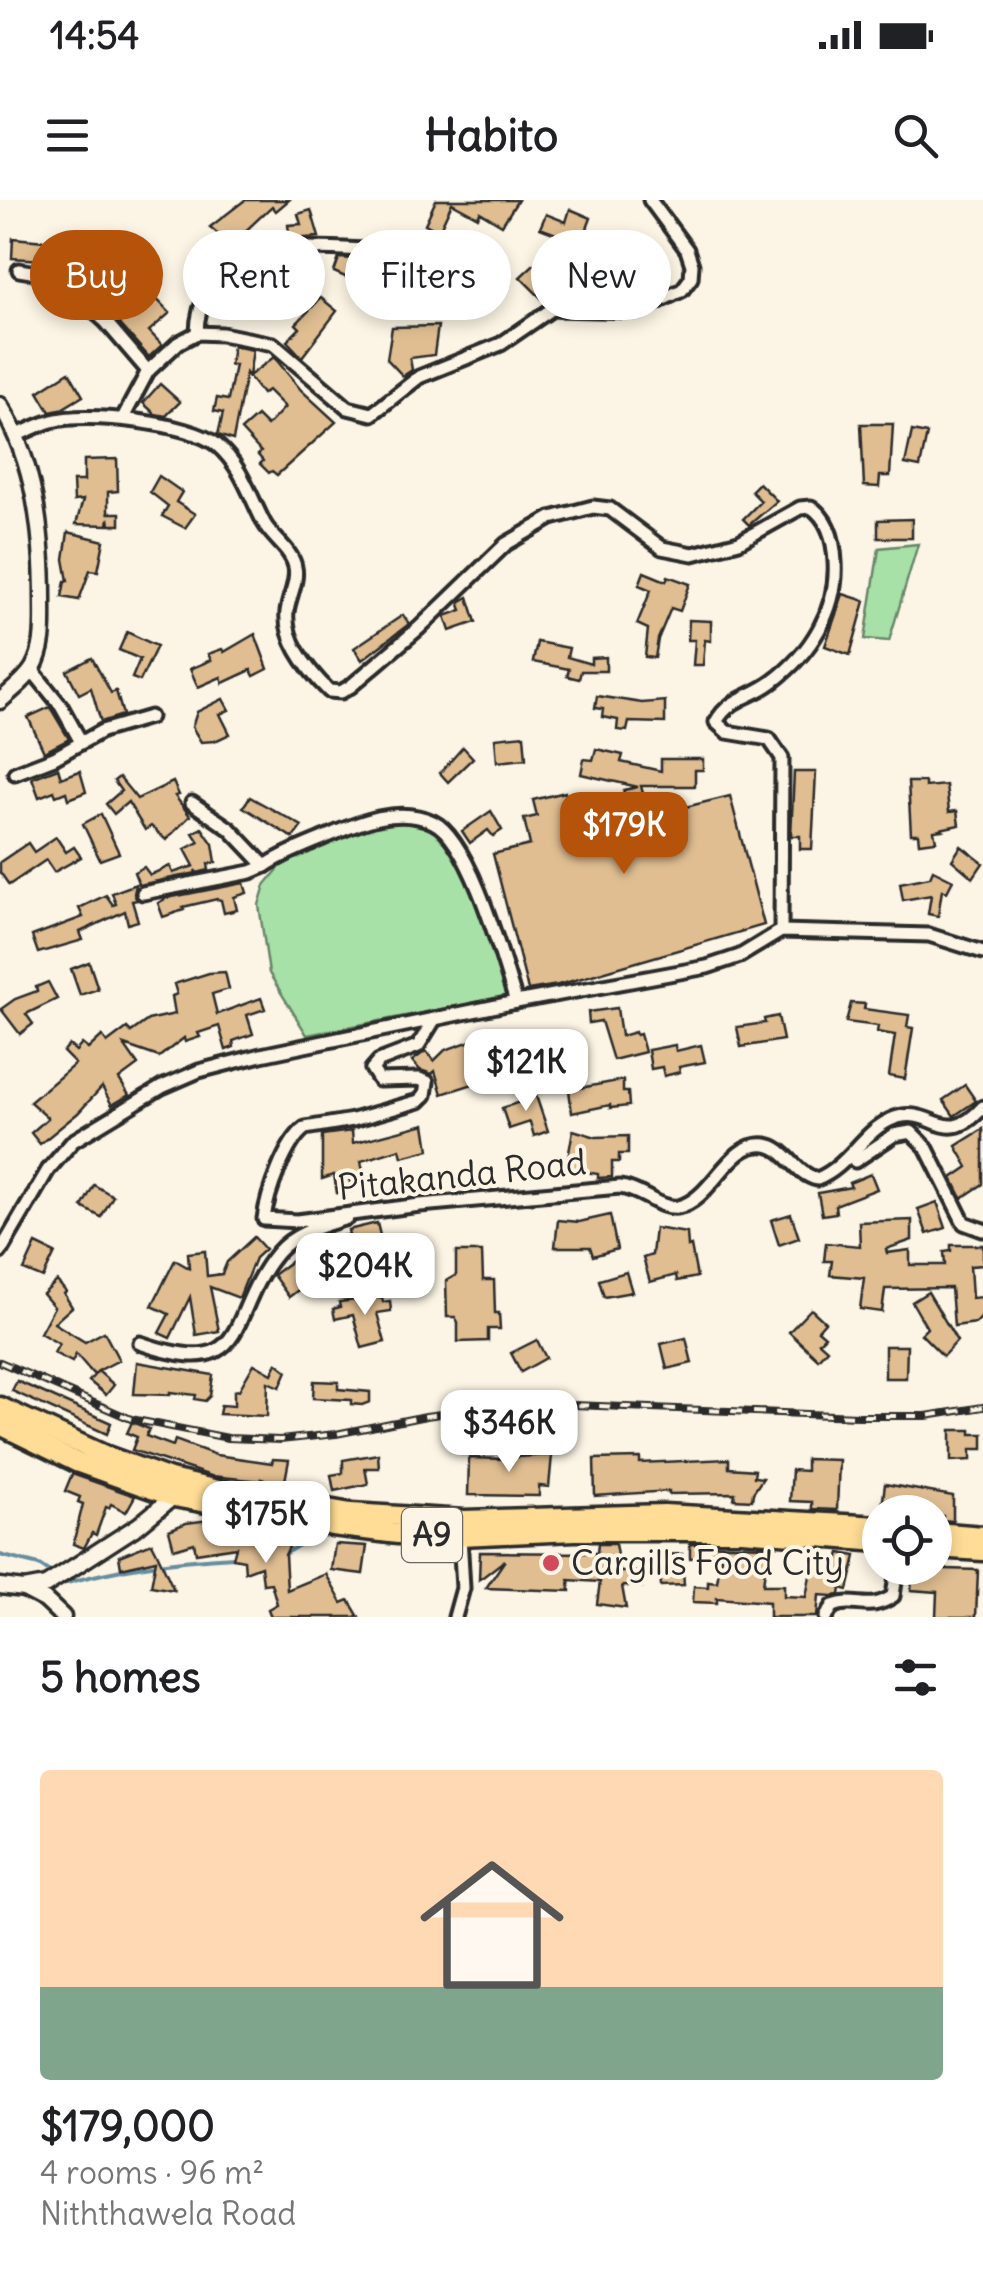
<!DOCTYPE html>
<meta charset="utf-8">
<style>
body{margin:0;font-family:Delius,sans-serif;background:#f2f2f2;color:#202124;height:100vh;display:flex;flex-direction:column;font-size:38px;white-space:nowrap}
*{box-sizing:border-box;margin:0}
p{font-size:32px;color:#757577}
.icon{flex:none;width:55px;height:55px;fill:none;stroke:currentColor;stroke-width:2;stroke-linecap:round;stroke-linejoin:round}
.map{position:relative;height:1417px;overflow:hidden}
.details{display:flex;flex-direction:column;background:#fff;flex:1}
.details>*{flex:none}
.hud{position:absolute;left:30px;top:30px;width:925px;height:90px;display:flex;gap:20px}
.controls{position:absolute;left:862px;top:1295px;display:grid;gap:20px}
.controls a{display:grid;place-items:center;width:90px;height:90px;border-radius:50%;background:#fff;box-shadow:0 5px 15px #0003;font-size:50px}
.price{position:absolute;translate:-50% -85px;padding:0 22px;border-radius:20px;background:#fff;color:#222;font-size:32px;line-height:65px;filter:drop-shadow(0 2px 5px #0008)}
.price::after{content:'';position:absolute;left:50%;top:60px;width:30px;height:22px;margin-left:-15px;background:inherit;clip-path:polygon(0 0,100% 0,50% 100%)}
.price.current{background:#b45309;color:#fff}
ul{padding:0;list-style:none}
li{display:grid;align-content:center;gap:20px;height:530px;padding:0 40px}
li span{display:grid;place-items:center;height:310px;border-radius:10px;color:#555}
li>.icon{margin-inline-start:auto}
span .icon{width:180px;height:180px;fill:#fffc;stroke-width:1}
li b{font-size:42px}
h2{display:flex;justify-content:space-between;align-items:center;height:120px;padding:0 40px;font-size:42px}
.pill{padding:0 35px;border-radius:45px;background:#fff;box-shadow:0 5px 15px #0003;font-size:35px;line-height:90px}
.pill.current{background:#b45309;color:#fff}
.status{display:flex;justify-content:space-between;align-items:center;height:70px;padding:0 50px;background:#fff;direction:ltr}
.status svg{height:28px;fill:currentColor}
header{display:flex;justify-content:space-between;align-items:center;height:130px;padding:0 40px;background:#fff;font-size:45px;font-weight:700}
.map>svg:first-child{display:block}
</style>
<div class="status"><b>14:54</b><svg viewBox="0 0 49 12"><path d="M0 12V9h3v3zM5 12V6h3v6zM10 12V3h3v9zM15 12V0h3v12zM26 1h20v11H26zM47 4h2v5h-2z"/></svg></div>
<header><svg class="icon" aria-label="menu" viewBox="0 0 24 24"><path d="M4 6h16M4 12h16M4 18h16"/></svg>Habito<svg class="icon" aria-label="search" viewBox="0 0 24 24"><circle cx="10" cy="10" r="6"/><path d="M15 15l6 6"/></svg></header>
<div class="map">
<svg width="983" height="1417" viewBox="0 0 983 1417">
<rect width="100%" height="100%" fill="#fcf5e5"/>
<filter id="ink" filterUnits="userSpaceOnUse"><feTurbulence type="fractalNoise" baseFrequency=".01" numOctaves="2"/><feDisplacementMap in="SourceGraphic" scale="20" xChannelSelector="R" yChannelSelector="G"/><feConvolveMatrix kernelMatrix="1 2 1 2 8 2 1 2 1" color-interpolation-filters="sRGB"/></filter>
<g filter="url(#ink)">
<g fill="#a7e1a7" stroke="#698669" stroke-width="2.5">
<polygon points="918,344 889,441 865,439 879,348"/>
<polygon points="406,621 436,627 466,669 508,796 307,835 269,773 259,705 265,685 280,667 336,635 380,622"/>
</g>
<g fill="none" stroke-linecap="round" stroke-linejoin="round">
<g stroke="#658e9f" stroke-width="4">
<polyline points="284,1354 304,1342 308,1332"/>
<polyline points="0,1355 39,1365 54,1375"/>
<path d="M62,1380L67,1383C122,1367 177,1360 234,1357"/>
</g>
</g>
<g fill="#e0be92" stroke="#2b2b2b" stroke-width="2.5">
<polygon points="245,0 289,0 276,11 272,6 239,37 241,39 234,47 210,27"/>
<polygon points="436,0 518,0 502,25 480,12 478,17 452,3 439,31 425,24"/>
<polygon points="570,9 591,18 585,34 603,44 586,59 567,49 572,40 540,28 546,14 566,22"/>
<polygon points="311,10 319,37 290,39 288,25 301,24 298,14"/>
<polygon points="13,38 44,41 43,60 12,58"/>
<polygon points="463,38 493,53 502,63 483,83 465,66 452,59"/>
<polygon points="544,55 557,69 563,63 572,72 544,101 520,77"/>
<polygon points="339,58 369,60 361,84 334,72"/>
<polygon points="119,60 170,113 149,131 162,145 149,157 118,122 134,109 99,71 109,61 113,65"/>
<polygon points="321,98 337,111 302,157 287,141 300,128 296,124"/>
<polygon points="438,126 434,155 410,158 412,170 403,176 387,159 392,127"/>
<polygon points="233,146 253,150 249,176 274,157 301,190 336,222 277,275 272,271 269,273 260,264 263,261 258,255 261,252 241,230 257,216 267,226 285,207 268,190 262,194 246,173 233,240 218,235 223,213 214,211 217,198 228,200 235,165 230,165"/>
<polygon points="69,172 83,196 60,210 50,212 38,192"/>
<polygon points="160,184 180,202 166,216 155,214 143,203"/>
<polygon points="861,224 893,224 890,276 880,276 879,287 864,286"/>
<polygon points="912,231 927,234 920,267 905,264"/>
<polygon points="117,259 118,291 108,292 108,313 120,313 120,325 110,325 109,318 108,325 76,324 83,300 74,301 73,281 84,281 84,260"/>
<polygon points="159,276 182,292 176,302 195,314 185,328 162,316 168,306 150,292"/>
<polygon points="759,283 777,301 749,325 743,319 761,301 751,291"/>
<polygon points="912,319 912,338 878,338 878,320"/>
<polygon points="68,332 104,341 98,371 90,370 79,400 62,397 65,381 68,381 64,359"/>
<polygon points="644,372 666,381 668,376 690,384 680,411 671,408 658,439 655,458 645,457 648,429 637,424 651,390 639,385"/>
<polygon points="843,394 865,401 850,455 825,446"/>
<polygon points="468,397 476,422 450,431 445,416 462,410 459,402"/>
<polygon points="403,415 409,424 362,460 354,448"/>
<polygon points="689,420 711,421 711,441 705,440 703,465 693,465 695,440 688,440"/>
<polygon points="127,432 157,446 140,481 132,478 140,459 119,450"/>
<polygon points="255,434 268,469 254,476 251,470 223,483 221,477 198,487 190,469 211,460 208,454 222,449 224,452"/>
<polygon points="537,442 569,448 567,457 591,464 591,458 606,457 606,471 581,471 579,479 567,476 569,469 533,462"/>
<polygon points="92,458 111,493 116,491 123,515 101,522 91,488 79,494 67,471"/>
<polygon points="597,496 642,503 665,501 665,523 629,522 627,531 617,530 618,520 602,517 603,509 595,508"/>
<polygon points="223,499 229,510 220,514 230,534 215,541 201,542 192,527 197,512"/>
<polygon points="50,507 69,539 44,552 28,517"/>
<polygon points="524,535 526,559 497,562 495,538"/>
<polygon points="463,547 473,558 448,582 440,573"/>
<polygon points="596,549 623,555 621,562 661,571 661,559 703,559 703,570 695,570 695,586 641,586 649,616 730,596 764,725 558,785 528,790 493,654 530,645 524,619 537,616 533,600 565,592 568,604 606,595 614,628 624,590 638,587 581,574 584,559 593,560"/>
<polygon points="58,568 61,578 80,571 86,592 68,599 66,592 56,596 54,591 39,597 32,578"/>
<polygon points="794,572 816,572 812,649 800,649 800,636 791,636"/>
<polygon points="119,577 137,599 173,582 179,595 175,596 190,616 166,640 151,626 145,630 128,602 114,614 106,604 121,591 114,581"/>
<polygon points="908,582 925,582 925,587 946,585 949,612 957,611 959,625 940,629 942,630 934,631 936,641 919,643 918,634 911,634"/>
<polygon points="250,597 302,626 293,638 243,607"/>
<polygon points="491,611 502,630 493,636 488,630 470,643 462,631"/>
<polygon points="101,614 119,653 100,660 83,624"/>
<polygon points="202,628 213,644 216,662 208,664 209,670 197,673 195,670 196,673 139,685 134,672 144,667 150,675 170,666 173,673 194,666 185,649 199,642 193,633"/>
<polygon points="56,637 66,652 74,647 81,657 54,672 46,660 9,685 0,672 0,662 28,643 34,652"/>
<polygon points="961,646 983,663 973,678 952,660"/>
<polygon points="933,670 953,680 947,692 942,690 938,716 928,714 931,695 903,700 900,683 930,677"/>
<polygon points="244,683 247,693 234,697 237,710 224,713 221,700 217,699 183,707 184,710 163,717 158,703 167,698"/>
<polygon points="136,684 134,694 137,700 132,701 138,721 128,724 125,711 80,732 83,740 38,753 32,736 83,717 79,708 106,695 113,705 116,704 112,693"/>
<polygon points="89,762 98,789 80,795 71,769"/>
<polygon points="225,772 229,789 212,794 217,814 261,798 265,809 247,815 253,834 233,841 234,847 226,850 219,826 198,833 200,837 185,842 184,838 159,857 124,845 138,865 119,879 129,895 112,905 102,887 78,913 40,944 31,933 48,918 30,902 75,864 63,852 69,845 76,851 82,844 88,849 102,836 107,843 127,828 131,832 148,820 175,814 172,796 177,794 174,784 209,773"/>
<polygon points="48,782 57,799 26,814 33,824 20,834 1,809 15,799 37,791 36,787"/>
<polygon points="851,803 865,804 864,809 909,815 907,827 913,828 905,879 889,876 895,835 877,832 878,826 846,822"/>
<polygon points="617,808 621,836 635,832 636,835 640,834 645,852 613,860 601,821 589,823 588,812"/>
<polygon points="778,816 783,840 741,847 737,827 765,823 764,819"/>
<polygon points="527,830 530,842 541,840 544,852 549,850 555,873 539,878 532,852 529,853 528,848 504,854 503,849 485,856 492,878 442,894 435,871 432,874 420,870 412,861 426,851 434,861 445,850 482,837 484,843"/>
<polygon points="675,845 676,851 701,845 705,862 679,867 680,872 664,876 662,867 651,869 648,850"/>
<polygon points="623,880 623,892 628,892 629,906 610,908 610,905 572,913 569,890"/>
<polygon points="965,885 976,901 954,916 943,900"/>
<polygon points="534,890 548,931 534,936 530,922 509,929 502,908 520,902 518,896"/>
<polygon points="425,924 429,950 402,957 400,949 361,961 364,977 350,980 352,991 337,993 334,975 322,979 322,935 352,931 353,943"/>
<polygon points="983,929 983,984 962,998 952,978 968,967 956,946"/>
<polygon points="573,930 596,937 628,936 628,954 619,954 619,962 612,962 612,977 598,978 598,974 566,969"/>
<polygon points="871,974 877,989 835,1005 836,1013 822,1015 818,993 851,987 849,983"/>
<polygon points="94,985 113,996 101,1017 82,1007"/>
<polygon points="937,1002 946,1028 927,1034 918,1009"/>
<polygon points="791,1014 799,1038 779,1045 771,1020"/>
<polygon points="610,1015 617,1049 593,1056 590,1047 555,1047 558,1020 579,1022"/>
<polygon points="912,1020 912,1040 886,1049 887,1053 910,1050 910,1065 945,1065 944,1052 951,1051 951,1045 983,1045 983,1065 970,1066 972,1098 983,1097 983,1116 976,1123 954,1126 951,1088 885,1089 882,1112 860,1109 864,1078 830,1075 832,1061 824,1061 826,1043 860,1046 859,1022"/>
<polygon points="377,1023 383,1048 363,1052 364,1057 345,1060 341,1036 349,1035 348,1030"/>
<polygon points="655,1028 687,1033 688,1047 691,1046 697,1077 677,1081 676,1075 650,1082 643,1058 652,1055"/>
<polygon points="254,1037 265,1049 255,1058 239,1098 210,1087 219,1131 196,1135 190,1097 170,1138 159,1133 169,1114 152,1106 175,1060 189,1068 188,1053 205,1051 207,1076 222,1074 227,1062"/>
<polygon points="36,1044 55,1053 43,1078 24,1070"/>
<polygon points="318,1052 325,1080 305,1085 289,1097 273,1075 297,1057"/>
<polygon points="456,1052 482,1052 483,1080 494,1080 495,1113 499,1113 500,1129 488,1129 488,1141 458,1142 458,1122 455,1117 447,1117 446,1081 456,1075"/>
<polygon points="626,1072 632,1092 604,1097 599,1080"/>
<polygon points="57,1081 66,1092 64,1094 72,1107 54,1123 85,1142 104,1132 119,1160 98,1171 114,1185 106,1195 89,1181 97,1172 93,1174 76,1154 72,1162 54,1153 59,1144 40,1133 54,1107 43,1094"/>
<polygon points="928,1092 957,1141 943,1156 921,1134 927,1128 912,1102"/>
<polygon points="382,1097 383,1102 390,1101 391,1111 377,1113 385,1142 362,1148 353,1115 335,1119 333,1109 340,1107 339,1102"/>
<polygon points="811,1109 825,1122 818,1130 825,1136 819,1142 827,1149 818,1159 789,1132"/>
<polygon points="686,1138 692,1163 667,1169 661,1144"/>
<polygon points="537,1140 546,1158 521,1172 511,1153"/>
<polygon points="885,1146 907,1146 906,1178 885,1178"/>
<polygon points="137,1162 213,1175 210,1196 205,1201 195,1199 196,1195 170,1192 170,1195 134,1194"/>
<polygon points="277,1163 287,1171 280,1187 268,1182 267,1216 219,1214 221,1205 234,1206 234,1191 239,1190 254,1164 272,1174"/>
<polygon points="17,1181 111,1223 107,1234 12,1191"/>
<polygon points="314,1181 338,1182 338,1189 370,1192 370,1202 362,1205 351,1204 351,1200 313,1198"/>
<polygon points="132,1222 149,1229 146,1236 173,1246 175,1240 216,1255 272,1263 273,1259 289,1260 284,1286 261,1279 261,1281 211,1276 132,1250 137,1237 127,1233"/>
<polygon points="951,1230 971,1230 971,1234 983,1234 983,1249 971,1249 971,1260 951,1261"/>
<polygon points="508,1243 517,1243 517,1257 552,1255 549,1287 539,1286 539,1296 468,1295 469,1258 507,1259"/>
<polygon points="378,1254 379,1268 365,1268 368,1284 334,1291 331,1275 343,1273 343,1260"/>
<polygon points="640,1258 640,1263 729,1259 729,1268 755,1270 754,1277 763,1278 753,1293 752,1300 734,1299 735,1293 669,1294 669,1291 595,1296 594,1259"/>
<polygon points="806,1259 839,1260 837,1310 812,1309 812,1302 790,1301 792,1270 806,1271"/>
<polygon points="72,1274 135,1296 126,1312 111,1304 109,1308 106,1307 96,1335 92,1333 84,1348 73,1344 83,1304 78,1302 80,1297 65,1291"/>
<polygon points="885,1284 953,1296 953,1321 942,1320 943,1316 935,1312 882,1307"/>
<polygon points="210,1316 219,1318 220,1322 231,1320 231,1326 296,1332 285,1355 287,1390 326,1374 342,1403 349,1400 359,1417 271,1417 268,1409 277,1404 271,1383 263,1384 261,1366 245,1372 244,1360 233,1358 236,1347 196,1353 194,1343 174,1349 169,1330 186,1323 210,1320"/>
<polygon points="152,1343 157,1353 174,1390 151,1386 156,1360 121,1368 119,1356"/>
<polygon points="335,1344 367,1346 363,1374 331,1370"/>
<polygon points="598,1344 615,1344 620,1372 642,1372 642,1387 622,1386 626,1408 597,1404 600,1382 569,1380 570,1391 486,1388 505,1360 479,1380 480,1352 597,1353"/>
<polygon points="690,1344 768,1346 763,1385 784,1385 784,1396 806,1397 811,1371 834,1375 840,1353 856,1356 848,1390 841,1388 840,1395 833,1396 819,1395 817,1417 769,1417 769,1402 717,1398 717,1403 693,1402 694,1386 708,1387 708,1381 717,1382 721,1357 690,1358"/>
<polygon points="682,1354 684,1385 661,1386 659,1355"/>
<polygon points="913,1368 978,1370 976,1417 936,1417 937,1392 911,1390"/>
</g>
<g fill="none" stroke-linecap="round" stroke-linejoin="round">
<g stroke="#2b2b2b" stroke-width="19">
<g id="minor">
<polyline points="19,70 55,76 106,122 148,171"/>
<path d="M197,133C197,100 216,70 244,51C302,45 359,48 417,55"/>
<polyline points="123,218 148,171 178,143 197,133 222,134 273,144 348,208 372,214 419,177 501,144 552,109 639,111 682,90 691,78 692,65 687,50 650,0"/>
<path d="M16,235C28,231 40,224 52,221C85,211 191,223 217,245C242,267 249,294 264,323C272,338 292,350 295,367C298,382 289,396 287,412C284,441 310,472 329,491L341,492L351,486L419,428L506,344L551,318L593,307L610,309L662,348L693,354L739,342L800,308L811,307C829,319 834,341 835,362C838,410 810,454 772,482C751,498 730,497 716,522L727,532L769,539L782,558L781,731"/>
<polyline points="32,470 61,506 81,542"/>
<polyline points="15,573 54,558 102,531 150,517"/>
<path d="M192,603L230,629L265,666C284,653 307,645 328,636C360,622 398,606 433,622C471,640 503,761 516,802"/>
<polyline points="143,693 251,672 265,666"/>
<path d="M434,820L418,846L379,861L372,869L379,880L419,879L427,882L425,895L419,901L353,920L305,928C285,943 267,994 264,1019L297,1021L420,1005L620,987C641,989 660,1010 678,1007C713,1000 728,940 766,945C787,948 795,974 817,979C848,967 862,933 890,920C932,901 943,952 983,907"/>
<polyline points="855,961 894,935 911,932 926,947 964,1023 983,1030"/>
<polyline points="0,1052 48,970 73,941 162,887 199,871 261,855 516,802 707,767 740,756 781,731 929,735 983,752"/>
<path d="M140,1143C254,1183 225,1115 277,1053C295,1032 322,1026 347,1018"/>
<polyline points="455,1417 463,1388 460,1336"/>
<path d="M826,1417L833,1406C858,1397 868,1413 893,1396L897,1368"/>
</g>
</g>
<g stroke="#2b2b2b" stroke-width="21">
<g id="tertiary">
<path d="M0,205C35,262 43,334 43,400C43,424 45,447 33,468C25,481 11,491 0,501"/>
<polyline points="0,1386 24,1389 46,1385 139,1325 179,1292"/>
<polyline points="24,1389 45,1400 63,1417"/>
</g>
</g>
<g stroke="#2b2b2b" stroke-width="25">
<g id="trunk">
<polyline points="0,1207 104,1255 170,1279 218,1290 351,1313 464,1320 664,1314 880,1326"/>
<polyline points="0,1225 76,1262 174,1297 332,1326 398,1334 460,1336 575,1331 742,1331 880,1342"/>
<polyline points="935,1332 983,1336"/>
<polyline points="935,1348 983,1351"/>
</g>
</g>
<use href="#minor" stroke="#fcf5e5" stroke-width="11"/>
<use href="#tertiary" stroke="#fcf5e5" stroke-width="14"/>
<use href="#trunk" stroke="#ffdd96" stroke-width="18"/>
<g stroke="#2b2b2b" stroke-width="8">
<polyline id="rail" points="0,1162 131,1219 228,1238 280,1240 336,1234 426,1216 521,1203 858,1216 926,1216 983,1207"/>
</g>
<use href="#rail" stroke="#fcf5e5" stroke-width="4" stroke-dasharray="11" stroke-linecap="butt"/>
</g>
</g>
<circle fill="#d1495b" stroke="#fcf5e5" stroke-width="4" cx="551" cy="1363" r="10"/>
<g text-anchor="middle" stroke-width="8" stroke-linejoin="round" paint-order="stroke">
<rect fill="#fcf5e5" stroke="#6a6863" stroke-width="2.5" x="402" y="1308" width="60" height="54" rx="8"/>
<g font-size="32" font-weight="bold" fill="#2b2b2b">
<text x="432" y="1346">A9</text>
</g>
<g font-size="35" fill="#2b2b2b" stroke="#fcf5e5">
<text transform="translate(462 975) rotate(-6)" y="12">Pitakanda Road</text>
</g>
<g font-size="35" fill="#2b2b2b" stroke="#fcf5e5" text-anchor="start">
<text x="571" y="1375">Cargills Food City</text>
</g>
</g>
</svg>
<div class="controls">
<a><svg class="icon" aria-label="locate" viewBox="0 0 24 24"><circle cx="12" cy="12" r="6"/><path d="M12 2v4M12 18v4M2 12h4M18 12h4"/></svg></a>
</div>
<b class="price current" style="left:624px;top:677px">$179K</b>
<b class="price" style="left:526px;top:914px">$121K</b>
<b class="price" style="left:365px;top:1118px">$204K</b>
<b class="price" style="left:509px;top:1275px">$346K</b>
<b class="price" style="left:266px;top:1366px">$175K</b>
<div class="hud">
<a class="pill current">Buy</a>
<a class="pill">Rent</a>
<a class="pill">Filters</a>
<a class="pill">New</a>
</div>
</div>
<section class="details">
<h2>5 homes<svg class="icon" aria-label="filters" viewBox="0 0 24 24"><path d="M4 7h16M4 17h16"/><circle cx="9" cy="7" r="2"/><circle cx="15" cy="17" r="2"/></svg></h2>
<ul>
<li><span style="background:linear-gradient(#ffd9b3 70%,#7fa58c 0)"><svg class="icon" aria-label="home" viewBox="0 0 24 24"><path d="M3 11l9-7 9 7M6 9v11h12V9"/></svg></span><div><b>$179,000</b><p>4 rooms · 96 m²</p><p>Niththawela Road</p></div></li>
</ul>
</section>
